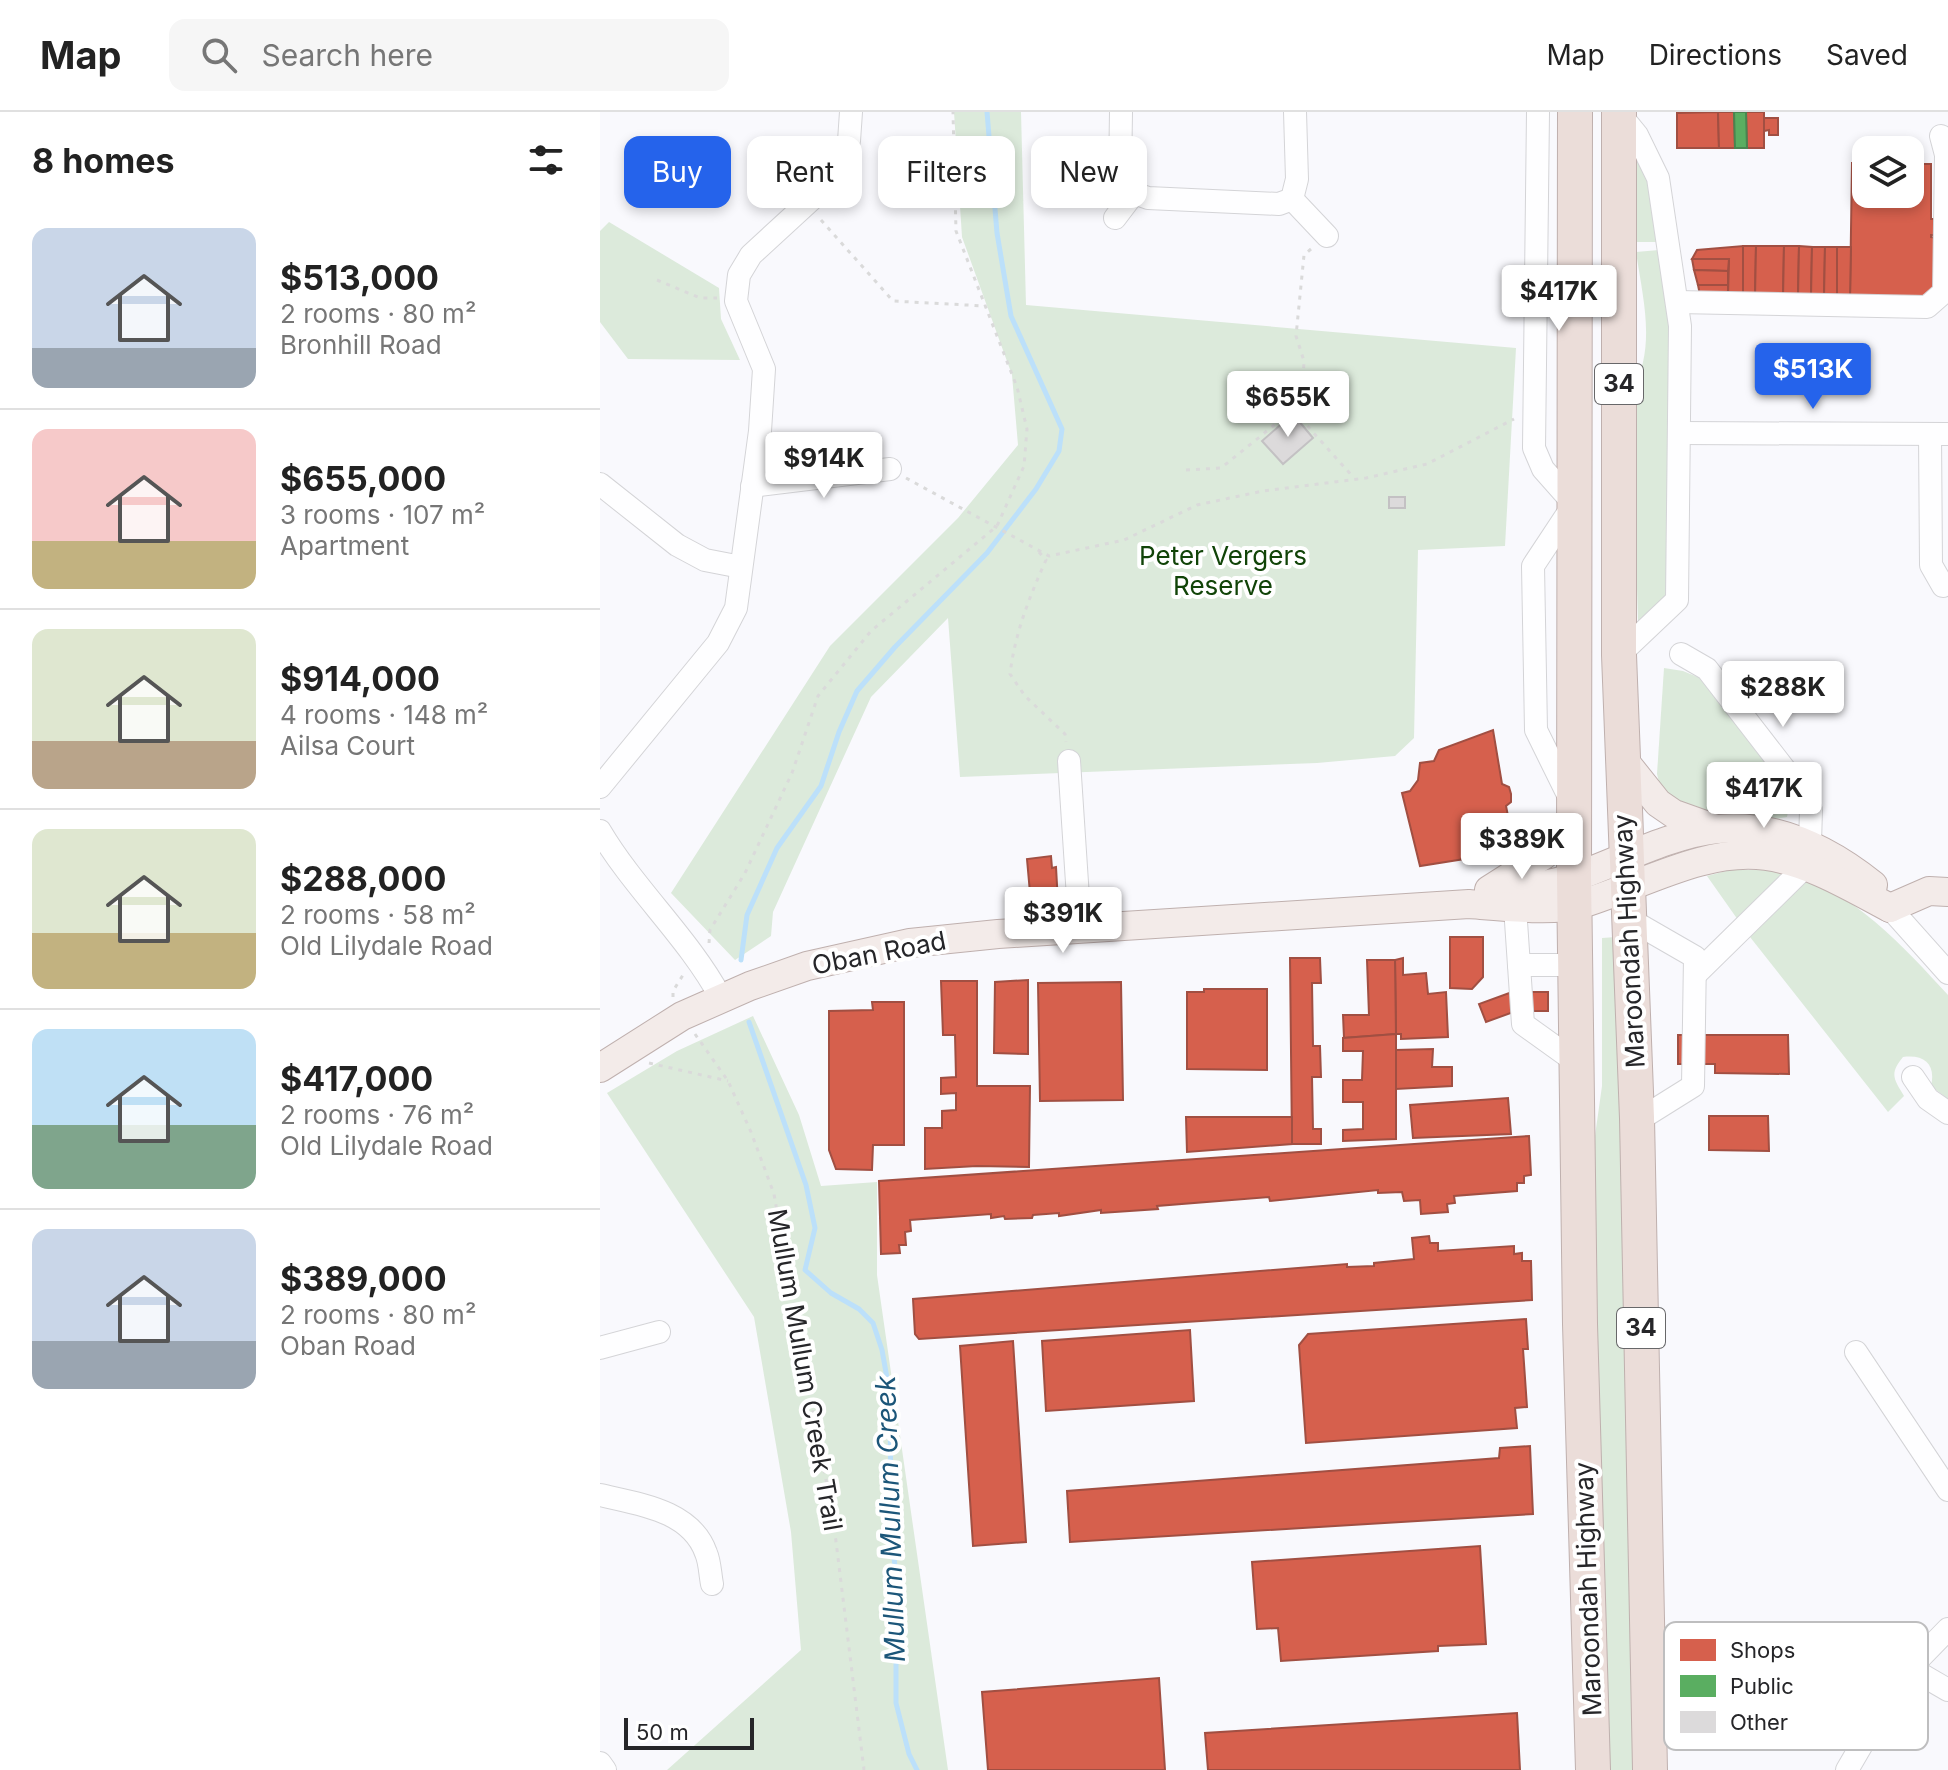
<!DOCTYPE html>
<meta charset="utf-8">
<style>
body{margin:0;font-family:Inter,sans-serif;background:#f6f6f6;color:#222;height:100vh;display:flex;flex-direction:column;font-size:30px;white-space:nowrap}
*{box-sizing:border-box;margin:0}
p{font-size:26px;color:#767676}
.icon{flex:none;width:44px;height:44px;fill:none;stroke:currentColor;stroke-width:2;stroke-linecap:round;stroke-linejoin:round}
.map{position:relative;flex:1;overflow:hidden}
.side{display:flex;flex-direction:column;background:#fff;width:600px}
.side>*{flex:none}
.banner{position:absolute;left:24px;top:24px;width:760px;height:72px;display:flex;gap:16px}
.buttons{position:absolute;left:1252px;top:24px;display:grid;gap:16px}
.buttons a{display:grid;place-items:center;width:72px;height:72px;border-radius:16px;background:#fff;box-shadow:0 4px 12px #0003;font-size:40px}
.scale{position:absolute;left:24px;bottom:20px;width:130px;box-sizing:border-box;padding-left:8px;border:4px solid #262629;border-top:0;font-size:22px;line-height:28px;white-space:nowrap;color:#262629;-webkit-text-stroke:6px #fff;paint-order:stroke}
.price{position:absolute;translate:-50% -68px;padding:0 18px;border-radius:8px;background:#fff;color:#222;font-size:26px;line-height:52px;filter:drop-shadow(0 2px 4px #0008)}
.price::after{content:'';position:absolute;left:50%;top:48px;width:24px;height:18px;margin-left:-12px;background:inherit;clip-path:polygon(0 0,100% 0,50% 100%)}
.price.active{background:#2563eb;color:#fff}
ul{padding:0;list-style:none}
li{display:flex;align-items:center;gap:24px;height:200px;padding:0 32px}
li+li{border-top:2px solid #e0e0e0}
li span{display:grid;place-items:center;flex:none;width:224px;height:160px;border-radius:16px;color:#555}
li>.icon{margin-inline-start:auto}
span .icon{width:96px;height:96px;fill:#fffc;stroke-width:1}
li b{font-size:34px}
h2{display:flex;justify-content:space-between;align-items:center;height:96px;padding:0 32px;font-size:34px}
.chip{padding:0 28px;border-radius:16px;background:#fff;box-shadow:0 4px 12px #0003;font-size:28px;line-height:72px}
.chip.active{background:#2563eb;color:#fff}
header{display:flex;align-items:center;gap:48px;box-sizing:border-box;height:112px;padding:0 40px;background:#fff;border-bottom:2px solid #e0e0e0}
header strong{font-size:38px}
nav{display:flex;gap:44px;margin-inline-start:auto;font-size:28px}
.search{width:560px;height:72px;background:#f6f6f6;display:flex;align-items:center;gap:20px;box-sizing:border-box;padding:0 28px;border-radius:16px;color:#767676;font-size:30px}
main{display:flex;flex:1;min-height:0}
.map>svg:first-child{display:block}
</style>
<header>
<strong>Map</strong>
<div class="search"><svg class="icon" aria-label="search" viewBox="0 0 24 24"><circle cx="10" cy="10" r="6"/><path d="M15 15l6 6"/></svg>Search here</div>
<nav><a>Map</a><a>Directions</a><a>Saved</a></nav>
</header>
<main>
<section class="side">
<h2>8 homes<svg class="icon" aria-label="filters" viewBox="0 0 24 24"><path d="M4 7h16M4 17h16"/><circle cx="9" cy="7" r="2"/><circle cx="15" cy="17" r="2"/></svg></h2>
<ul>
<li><span style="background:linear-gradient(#c9d6e8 75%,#9aa5b1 0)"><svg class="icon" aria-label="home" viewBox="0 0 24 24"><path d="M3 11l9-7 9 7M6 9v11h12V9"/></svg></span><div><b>$513,000</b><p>2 rooms · 80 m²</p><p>Bronhill Road</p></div></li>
<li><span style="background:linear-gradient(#f6c9c9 70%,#c2b280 0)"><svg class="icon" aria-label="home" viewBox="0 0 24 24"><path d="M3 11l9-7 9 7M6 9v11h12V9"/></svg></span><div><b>$655,000</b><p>3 rooms · 107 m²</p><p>Apartment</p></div></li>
<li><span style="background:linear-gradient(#dfe7d0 70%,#b9a48a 0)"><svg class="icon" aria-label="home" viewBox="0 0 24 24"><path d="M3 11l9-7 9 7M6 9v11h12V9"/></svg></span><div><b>$914,000</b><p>4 rooms · 148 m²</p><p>Ailsa Court</p></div></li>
<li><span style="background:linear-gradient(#dfe7d0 65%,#c2b280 0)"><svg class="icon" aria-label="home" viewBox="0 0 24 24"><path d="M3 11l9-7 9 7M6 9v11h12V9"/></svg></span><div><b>$288,000</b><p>2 rooms · 58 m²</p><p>Old Lilydale Road</p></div></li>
<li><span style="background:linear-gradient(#bfe0f5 60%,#7fa58c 0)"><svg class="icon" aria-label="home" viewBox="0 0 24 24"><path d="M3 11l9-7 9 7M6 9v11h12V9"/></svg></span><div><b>$417,000</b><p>2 rooms · 76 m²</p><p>Old Lilydale Road</p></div></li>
<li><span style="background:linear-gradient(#c9d6e8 70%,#9aa5b1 0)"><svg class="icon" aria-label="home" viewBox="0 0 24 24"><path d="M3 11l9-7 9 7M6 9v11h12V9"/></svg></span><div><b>$389,000</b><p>2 rooms · 80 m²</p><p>Oban Road</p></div></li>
</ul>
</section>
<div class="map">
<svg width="1348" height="1658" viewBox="0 0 1348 1658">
<rect width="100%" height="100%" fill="#f9f9fd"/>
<g fill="#dceadb">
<polygon points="354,0 421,0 426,193 916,236 905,434 818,438 814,626 795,644 717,651 360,665 348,506 271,585 173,800 171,824 135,848 71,781 230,534 358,406 418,333 412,263 362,125"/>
<polygon points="1035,42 1051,65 1058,130 1032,130"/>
<polygon points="9,110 119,176 121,207 140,248 28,247 0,210 0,119"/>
<path d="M1059,138L1071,214L1069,482L1043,510L1038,509L1031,281C1057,236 1043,188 1036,140Z"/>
<polygon points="1064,556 1083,559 1100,566 1191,684 1187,705 1169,708 1100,700 1061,679 1057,662"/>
<path d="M1130,758C1148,758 1168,757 1186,761C1251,776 1305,836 1348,883V987L1331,974C1336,953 1325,942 1303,945C1289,962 1294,967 1304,984L1288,1000L1150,825L1107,764Z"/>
<polygon points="1016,825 1037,1658 1009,1658 992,1045 1002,974 1002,826"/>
<polygon points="153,904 199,1003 221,1074 277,1070 277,1163 348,1658 67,1658 201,1538 191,1420 154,1205 7,981 77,939"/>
</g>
<g fill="#d6604d" stroke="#a14f42" stroke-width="2">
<polygon points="1118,0 1119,36 1077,36 1077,1"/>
<polygon points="1118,0 1134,0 1135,36 1119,36"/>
<polygon points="1146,0 1164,0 1164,36 1147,36"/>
<polygon points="1164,6 1178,6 1178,23 1169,23 1169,18 1164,19"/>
<polygon points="1252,51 1266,51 1266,82 1310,82 1310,52 1331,52 1331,107 1340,107 1340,123 1331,123 1331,125 1339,126 1337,175 1326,186 1250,185"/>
<polygon points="1143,134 1156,134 1155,185 1143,186"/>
<polygon points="1143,134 1143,186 1128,184 1129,147 1092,147 1097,138"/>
<polygon points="1156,134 1184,134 1183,186 1155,185"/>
<polygon points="1184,134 1199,134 1198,185 1183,186"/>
<polygon points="1199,134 1212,135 1211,185 1198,185"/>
<polygon points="1212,135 1225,135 1224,185 1211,185"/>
<polygon points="1225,135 1237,135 1237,185 1224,185"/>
<polygon points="1237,135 1251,135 1250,185 1237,185"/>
<polygon points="1092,147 1129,147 1128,159 1094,158"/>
<polygon points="1094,158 1128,159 1128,173 1098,173"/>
<polygon points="1098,173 1128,173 1128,184 1100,183"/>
<polygon points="893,618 902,672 909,675 911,682 911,690 906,694 912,724 906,725 909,740 820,754 802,681 810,679 818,668 820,651 834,649 839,638"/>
<polygon points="451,744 452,756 456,755 458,791 431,792 427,747"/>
<polygon points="850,825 883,825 883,865 872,877 850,876"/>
<polygon points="690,846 720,846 721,871 712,871 713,934 720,934 721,965 712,965 713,1017 721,1017 721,1032 692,1032"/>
<polygon points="803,846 803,863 826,861 828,882 846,880 848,925 801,927 801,922 796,922 795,848"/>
<polygon points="767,848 795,848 796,922 744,926 743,903 769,903"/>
<polygon points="428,868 428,942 394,941 395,870"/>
<polygon points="341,869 377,869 377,974 430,974 429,1055 377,1054 325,1057 325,1016 342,1016 342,999 356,998 356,981 341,982 341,966 356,965 355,923 343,923"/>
<polygon points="521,870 523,988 440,989 438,871"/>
<polygon points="604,877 667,877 667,958 587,957 587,880 604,880"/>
<polygon points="912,880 948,880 948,899 916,899 886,910 879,892"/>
<polygon points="272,890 304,890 304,1033 273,1033 272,1058 236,1057 229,1038 229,899 273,898"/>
<polygon points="796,922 796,1027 743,1029 743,1018 763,1017 763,990 743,990 743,968 762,968 763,939 743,939 743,926"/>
<polygon points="1078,923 1188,923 1189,962 1115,961 1115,952 1078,952"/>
<polygon points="833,937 832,955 852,955 852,974 796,977 796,938"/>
<polygon points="908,986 911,1022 813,1026 810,993"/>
<polygon points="1109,1004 1168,1004 1169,1039 1109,1038"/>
<polygon points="586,1005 692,1005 692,1032 587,1040"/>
<polygon points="929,1024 931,1063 924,1064 924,1071 917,1071 917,1079 854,1084 855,1091 847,1092 848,1100 821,1102 820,1088 804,1089 802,1080 778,1081 778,1078 670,1089 669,1085 557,1094 558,1097 501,1101 501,1098 459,1104 459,1101 433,1103 432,1106 405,1107 404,1104 391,1106 391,1102 310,1108 311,1119 305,1120 306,1133 299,1133 300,1141 281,1142 279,1069"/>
<polygon points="829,1124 830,1131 838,1131 838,1139 914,1134 914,1142 922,1141 922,1149 931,1149 932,1188 319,1227 315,1222 313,1187 747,1152 747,1155 774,1154 774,1151 814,1147 812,1126"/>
<polygon points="926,1207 928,1237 923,1237 927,1295 915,1296 917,1316 706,1331 699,1233 708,1222"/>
<polygon points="590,1218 594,1289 446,1299 442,1229"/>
<polygon points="413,1229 426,1430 373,1434 360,1234"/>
<polygon points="930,1334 933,1402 470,1430 467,1379 899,1346 900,1336"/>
<polygon points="880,1434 886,1532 838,1534 838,1539 681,1549 678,1516 657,1517 652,1450"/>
<polygon points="559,1566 565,1658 388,1658 382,1580"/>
<polygon points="917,1601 920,1658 608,1658 605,1621"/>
</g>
<polygon fill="#5aae61" stroke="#4a8550" stroke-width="2" points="1134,0 1146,0 1147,36 1135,36"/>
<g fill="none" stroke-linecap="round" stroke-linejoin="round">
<g stroke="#bce0fa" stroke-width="5">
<polyline points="141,848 147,803 177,736 221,674 239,620 257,579 295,535 387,441 436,377 459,339 462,317 411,204 397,121 387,0"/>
<polyline points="149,910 206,1073 215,1116 205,1158 231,1181 259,1197 273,1211 282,1238 290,1283 291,1409 296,1468 296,1591 309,1642 317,1658"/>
</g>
</g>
<g fill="#dcdadb" stroke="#c3c1c3" stroke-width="2">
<polygon points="693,302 713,326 683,352 662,329"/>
<rect x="789" y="385" width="16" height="11"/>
</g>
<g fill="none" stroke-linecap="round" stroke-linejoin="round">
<g stroke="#d4d4d7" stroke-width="24">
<g id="minor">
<polyline points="521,0 520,65 534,81 548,86 679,92 692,87 697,67 695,0"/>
<polyline points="938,0 934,336 943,357 974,392 933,454 936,618 971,689"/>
<polyline points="692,87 727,124"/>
<polyline points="515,106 534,81"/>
<polyline points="1077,190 1327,195 1344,180 1346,43 1341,24"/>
<polyline points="1079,321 1348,322"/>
<polyline points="1330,322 1331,453 1343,474"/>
<polyline points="0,372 77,433 105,448 141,455"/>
<polyline points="152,374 290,357"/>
<polyline points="1081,542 1107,557 1199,676 1211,698 1210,731"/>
<polyline points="1019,543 1077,488 1080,214 1058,66 1037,23 1019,1"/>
<polyline points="469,649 480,816"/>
<polyline points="0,675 118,531 136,496 160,319 164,257 136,189 139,163 151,143 224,76 249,29 251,0"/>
<path d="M0,719C35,778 88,825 121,886"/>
<polyline points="915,795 923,912 976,950"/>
<polyline points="1290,796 1348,861"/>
<polyline points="1029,807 1095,845 1093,974 1037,1009"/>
<polyline points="919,853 975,853"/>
<polyline points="1095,863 1205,755"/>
<polyline points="1313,965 1328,987 1348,1001"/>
<polyline points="0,1236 59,1220"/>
<polyline points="1256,1240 1348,1378"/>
<path d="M0,1383C38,1392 91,1398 106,1441C110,1450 110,1462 112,1472"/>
<polyline points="1310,1556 1348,1578"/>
<polyline points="0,1651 5,1658"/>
<polyline points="1247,1658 1282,1598 1310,1556 1348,1517"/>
</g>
</g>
<g stroke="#bfb0ae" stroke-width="30">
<g id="major">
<polyline points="1022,646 1058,691 1074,702 1116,717"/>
<polyline points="889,778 944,743 974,713"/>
<path d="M896,784C923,777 952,773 978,764C1019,749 1074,721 1117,717C1176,711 1228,737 1273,773"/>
<polyline points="1290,796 1329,779 1348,780"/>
<path d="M0,956L82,904L150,874L207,854L310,831L398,822L869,792C896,794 953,800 978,793C1037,776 1104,735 1166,744C1210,750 1252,776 1290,796"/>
</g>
</g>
<g stroke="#bfb0ae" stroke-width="36">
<g id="highway">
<polyline points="975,0 974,765 980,1212 993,1658"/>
<polyline points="1019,0 1019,543 1037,1006 1050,1658"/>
</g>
</g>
<g stroke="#dadada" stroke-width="3" stroke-dasharray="4 6" stroke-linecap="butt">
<polyline points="221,108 293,189 385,194"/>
<polyline points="711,137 704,143 696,224 704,249 703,270 692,292 693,298 754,366"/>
<polyline points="57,168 100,186 117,186"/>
<polyline points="586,358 621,356 693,298"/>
<polyline points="306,366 449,444 524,428 597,393 663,379 766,366 827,352 914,307"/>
<path d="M439,440L446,448C429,486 415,521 410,562L425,584L465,622L466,630"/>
<polyline points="109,831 110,818 145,761 192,661 218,584 271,519 397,414 424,354 427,317 417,275 356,119 353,0"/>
<polyline points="73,885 73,879 83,863"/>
<polyline points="95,922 128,969 151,1020 174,1082 191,1182 205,1222 213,1300 233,1405 264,1658"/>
<polyline points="49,951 128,969"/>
</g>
<use href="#minor" stroke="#fefeff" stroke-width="22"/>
<use href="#major" stroke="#f3ebe9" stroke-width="28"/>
<use href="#highway" stroke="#ebddd9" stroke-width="34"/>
</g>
<g text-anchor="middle" stroke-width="8" stroke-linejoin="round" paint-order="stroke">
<g fill="#fff" stroke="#676769" stroke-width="2">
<rect x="995" y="252" width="48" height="40" rx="6"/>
<rect x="1017" y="1196" width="48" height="40" rx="6"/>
</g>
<g font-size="24" font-weight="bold" fill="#262629">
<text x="1019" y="280">34</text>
<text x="1041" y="1224">34</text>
</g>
<g font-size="26" fill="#114408" stroke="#fff">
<text x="623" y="453">Peter Vergers<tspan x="623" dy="30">Reserve</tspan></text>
</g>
<g font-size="26" fill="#262629" stroke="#fff">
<text transform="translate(1029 829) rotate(-93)" y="9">Maroondah Highway</text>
<text transform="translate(279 841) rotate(-11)" y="9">Oban Road</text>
<text transform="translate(205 1258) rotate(80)" y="9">Mullum Mullum Creek Trail</text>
<text transform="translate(988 1477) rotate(-92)" y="9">Maroondah Highway</text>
</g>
<g font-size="28" font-style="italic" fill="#1c5679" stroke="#fff">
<text transform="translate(290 1407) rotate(-92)" y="10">Mullum Mullum Creek</text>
</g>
</g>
<rect x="1064" y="1510" width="264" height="128" rx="12" fill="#fff" stroke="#bebebf" stroke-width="2"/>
<rect x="1080" y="1527" width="36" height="22" fill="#d6604d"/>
<rect x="1080" y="1563" width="36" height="22" fill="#5aae61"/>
<rect x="1080" y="1599" width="36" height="22" fill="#dcdadb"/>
<g font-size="22" fill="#262629">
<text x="1130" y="1546">Shops</text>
<text x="1130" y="1582">Public</text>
<text x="1130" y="1618">Other</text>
</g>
</svg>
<div class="buttons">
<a><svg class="icon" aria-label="layers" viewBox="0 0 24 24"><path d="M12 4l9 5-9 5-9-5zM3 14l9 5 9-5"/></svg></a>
</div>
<div class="scale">50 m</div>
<b class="price" style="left:959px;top:221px">$417K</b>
<b class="price active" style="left:1213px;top:299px">$513K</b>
<b class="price" style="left:688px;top:327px">$655K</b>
<b class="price" style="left:224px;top:388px">$914K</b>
<b class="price" style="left:1183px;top:617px">$288K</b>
<b class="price" style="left:1164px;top:718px">$417K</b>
<b class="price" style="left:922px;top:769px">$389K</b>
<b class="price" style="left:463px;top:843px">$391K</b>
<div class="banner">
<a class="chip active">Buy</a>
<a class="chip">Rent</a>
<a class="chip">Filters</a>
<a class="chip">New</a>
</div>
</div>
</main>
